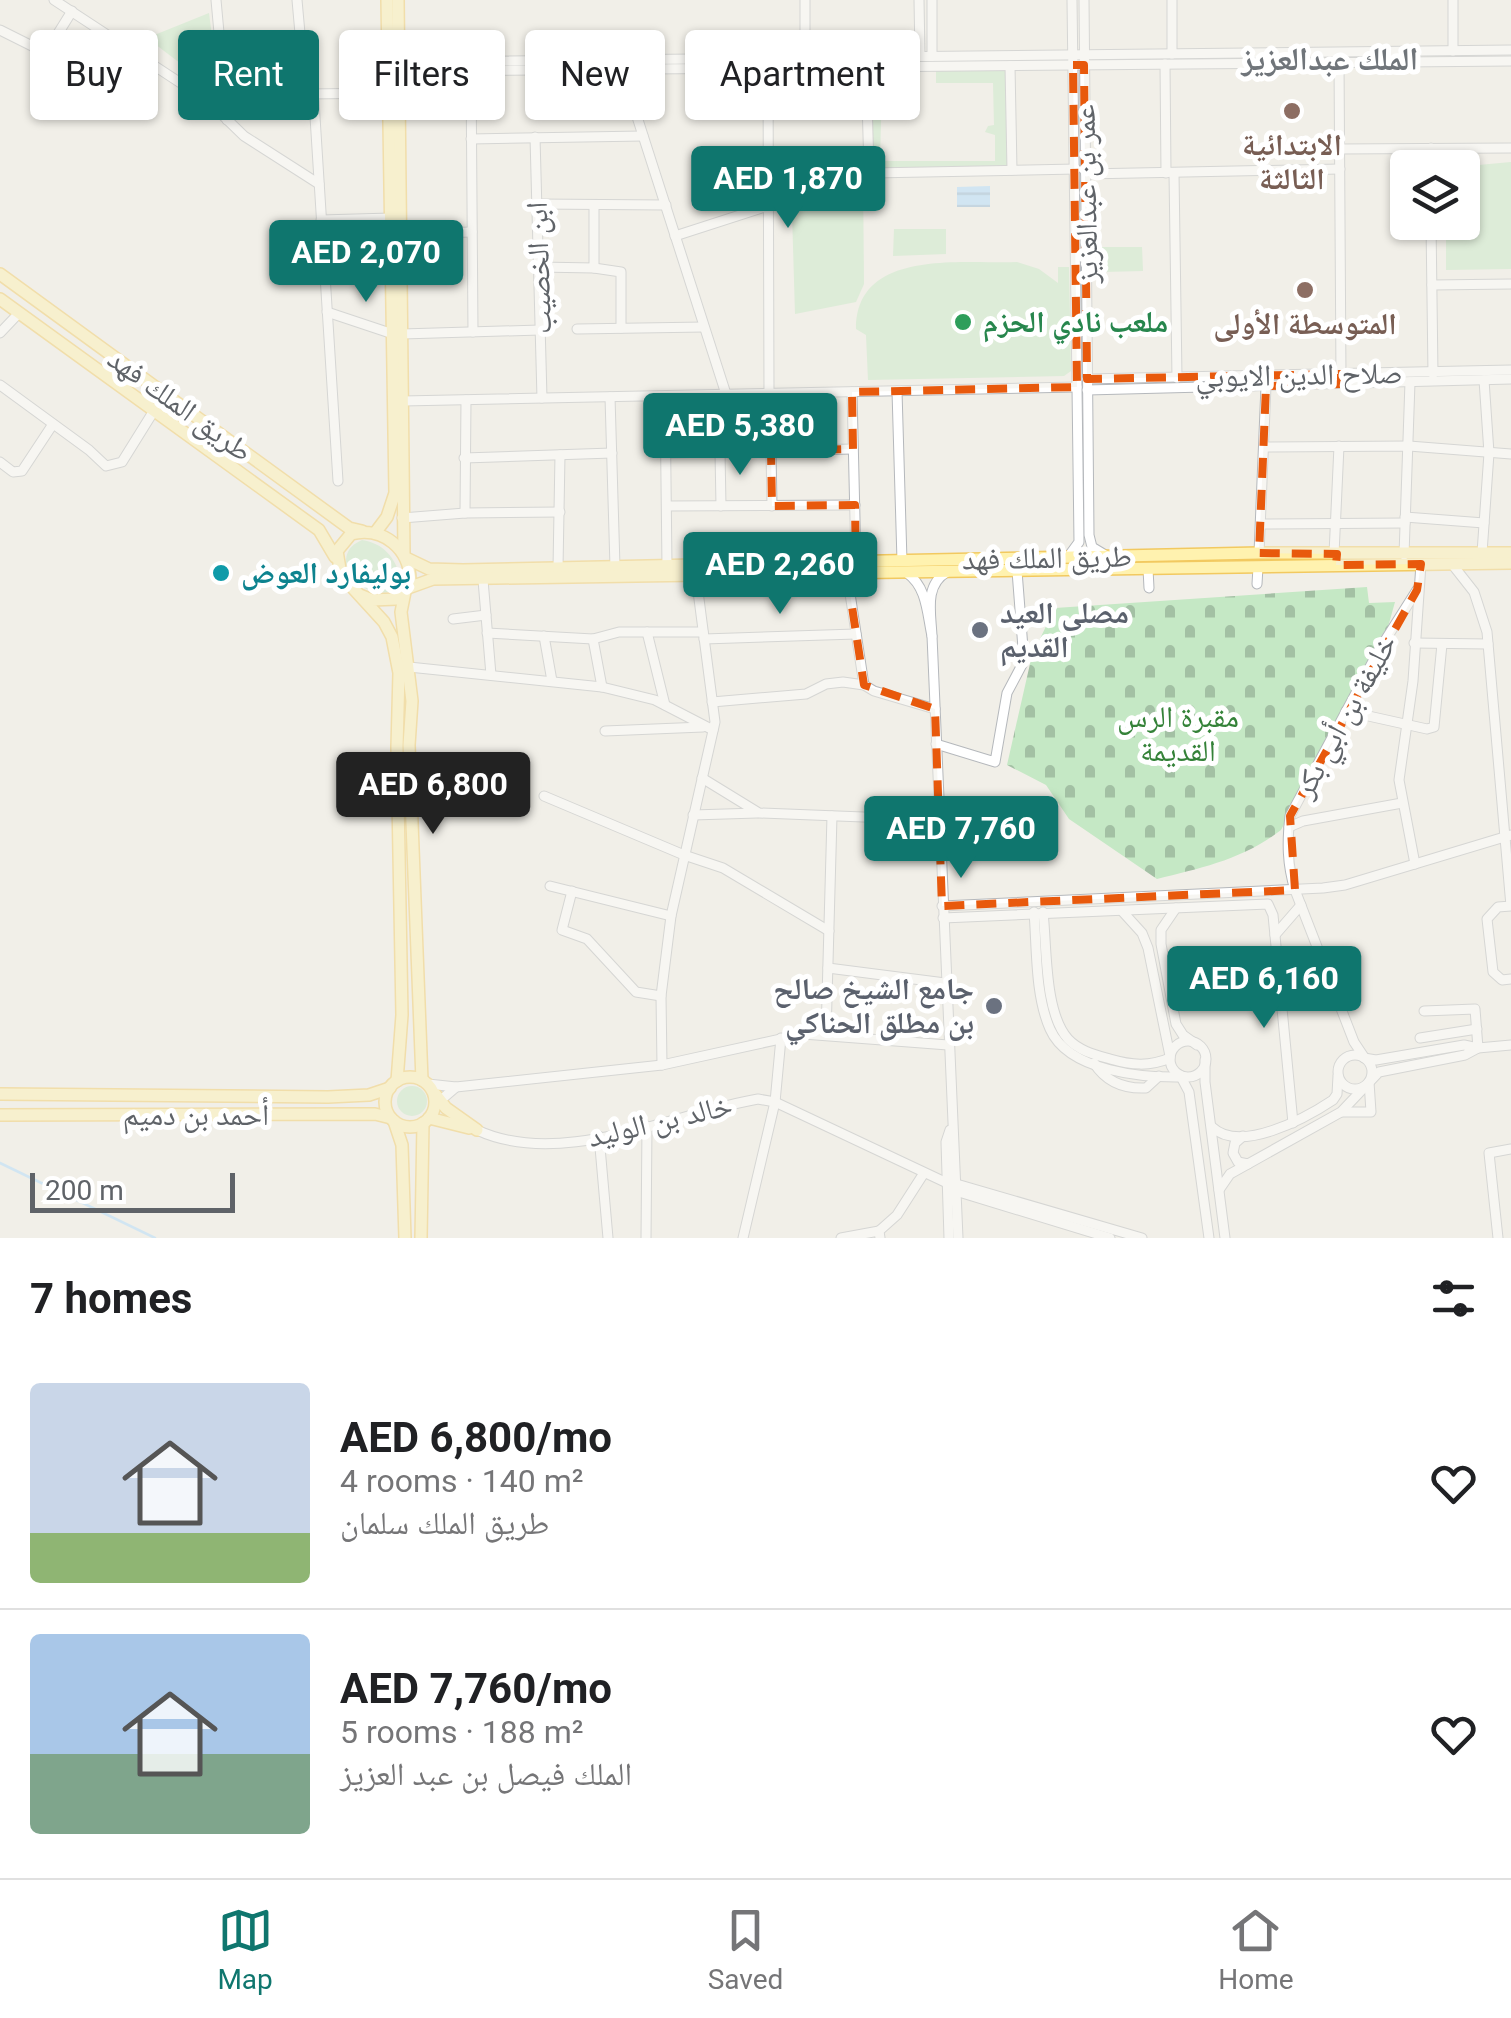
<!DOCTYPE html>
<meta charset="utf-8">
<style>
body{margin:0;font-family:Roboto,"Noto Naskh Arabic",sans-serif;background:#f6f6f6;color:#202124;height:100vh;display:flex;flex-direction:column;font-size:38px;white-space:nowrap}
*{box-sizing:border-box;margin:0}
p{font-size:32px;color:#757577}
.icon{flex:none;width:55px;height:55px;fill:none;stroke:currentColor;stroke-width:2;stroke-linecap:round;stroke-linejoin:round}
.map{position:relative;height:1238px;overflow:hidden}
.side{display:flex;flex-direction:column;background:#fff;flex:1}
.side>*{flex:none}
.guide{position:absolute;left:30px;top:30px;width:1000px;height:90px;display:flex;gap:20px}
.buttons{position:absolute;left:1390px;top:150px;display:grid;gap:20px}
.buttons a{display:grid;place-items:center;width:90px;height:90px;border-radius:10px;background:#fff;box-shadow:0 2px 8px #0004;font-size:50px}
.scale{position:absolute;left:30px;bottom:25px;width:205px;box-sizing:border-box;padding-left:10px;border:5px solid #5f6368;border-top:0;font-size:28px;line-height:35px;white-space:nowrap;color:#5f6368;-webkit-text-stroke:8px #fff;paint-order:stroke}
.price{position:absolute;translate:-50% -85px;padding:0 22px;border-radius:10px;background:#0f766e;color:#fff;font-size:32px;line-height:65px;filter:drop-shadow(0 2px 5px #0008)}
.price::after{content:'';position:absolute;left:50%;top:60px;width:30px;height:22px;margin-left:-15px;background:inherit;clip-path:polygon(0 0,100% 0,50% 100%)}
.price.on{background:#222;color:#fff}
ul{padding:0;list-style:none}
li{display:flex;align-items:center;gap:30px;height:250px;padding:0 30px}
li+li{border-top:2px solid #e0e0e0}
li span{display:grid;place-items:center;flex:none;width:280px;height:200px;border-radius:10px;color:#555}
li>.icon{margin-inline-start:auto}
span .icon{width:120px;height:120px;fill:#fffc;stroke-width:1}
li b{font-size:42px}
h2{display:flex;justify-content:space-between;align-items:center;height:120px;padding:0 30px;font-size:42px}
.tag{padding:0 35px;border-radius:10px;background:#fff;box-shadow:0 2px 8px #0004;font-size:35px;line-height:90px}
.tag.on{background:#0f766e;color:#fff}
.tab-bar{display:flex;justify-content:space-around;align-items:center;height:140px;border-top:2px solid #e0e0e0;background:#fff;font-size:28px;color:#757577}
.tab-bar a{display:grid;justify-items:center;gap:5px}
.tab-bar .on{color:#0f766e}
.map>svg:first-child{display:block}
</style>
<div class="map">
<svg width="1511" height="1238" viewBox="0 0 1511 1238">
<defs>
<pattern id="cemetery-stones" width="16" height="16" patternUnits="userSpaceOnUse" patternTransform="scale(2.5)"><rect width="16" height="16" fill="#c5e8c5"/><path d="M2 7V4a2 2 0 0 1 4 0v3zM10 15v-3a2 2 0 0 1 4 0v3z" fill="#a3c0a4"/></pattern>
<pattern id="water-rules" width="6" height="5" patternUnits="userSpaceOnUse" patternTransform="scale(2.5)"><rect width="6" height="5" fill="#aadaff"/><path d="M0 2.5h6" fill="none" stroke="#8eb4d2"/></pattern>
</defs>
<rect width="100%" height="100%" fill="#f1efe8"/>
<g fill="#c5e8c5">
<polygon points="209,13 217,77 205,82 147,38"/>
<polygon points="1007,69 1008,171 872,172 869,74 912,74 912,83 882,84 880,161 995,161 995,135 985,132 988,126 994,125 993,83 936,83 936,70"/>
<polygon points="1511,162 1511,269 1446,270 1446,223 1462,222 1462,168 1457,167"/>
<polygon points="863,176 864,284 856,302 795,314 791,178"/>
<polygon points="894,229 946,229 946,254 893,256"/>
<polygon points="1102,247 1142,247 1143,271 1102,272"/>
<path d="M1017,262L1039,269L1058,283V267H1069L1071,371L1064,376L868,380L866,335L856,329C856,248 962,264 1017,262Z"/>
<path d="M362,540C383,543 396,558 400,578L394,590C362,604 324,556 362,540Z"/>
<circle cx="412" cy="1101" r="15"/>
</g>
<path fill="url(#cemetery-stones)" d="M1367,587L1369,603L1395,602L1388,627L1379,639L1281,830C1244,859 1202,868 1157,879L1069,819L1046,785L1007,765L1032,655L1055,608Z"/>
<polygon fill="url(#water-rules)" points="990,186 990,207 957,207 957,187"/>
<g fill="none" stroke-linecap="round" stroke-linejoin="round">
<polyline stroke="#aadaff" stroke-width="2.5" points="0,1163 155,1238"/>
<g stroke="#b5b8bc" stroke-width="11">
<g id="minor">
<polyline points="54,0 208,101 244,136 319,184"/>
<polyline points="216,0 227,120"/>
<polyline points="297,0 305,89 314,101 338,481"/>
<polyline points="805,0 805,58"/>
<polyline points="919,0 920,56"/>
<polyline points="932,0 932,56"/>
<polyline points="1084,0 1089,535 1092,547 1107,556"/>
<polyline points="1172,0 1172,54"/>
<polyline points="1453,0 1453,51"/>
<polyline points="0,30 42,51 49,48 72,11"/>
<polyline points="399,39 408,54 427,62 1511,50"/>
<polyline points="1339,60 1341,379"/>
<polyline points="1165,64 1166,173"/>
<polyline points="1010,66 1012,170"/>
<polyline points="866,67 869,169 872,173 1076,169"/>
<polyline points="768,68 769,393"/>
<polyline points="622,70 726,394"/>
<polyline points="471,71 473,332"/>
<polyline points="184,85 304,74"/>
<polyline points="401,93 412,76 427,71 1511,61"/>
<polyline points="308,94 388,93"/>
<polyline points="535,137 542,398"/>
<polyline points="471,139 643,136"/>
<polyline points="1431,148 1431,168"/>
<polyline points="1339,149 1511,148"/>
<polyline points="1174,173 1177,378"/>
<polyline points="1086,174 1340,169"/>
<polyline points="537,204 666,205"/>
<polyline points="321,220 391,218"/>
<polyline points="1431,222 1433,374"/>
<polyline points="401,234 472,232"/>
<polyline points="675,236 768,206"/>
<polyline points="539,267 594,268 594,205"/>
<polyline points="594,268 621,272 621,328"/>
<polyline points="1432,285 1511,284"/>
<polyline points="327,312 393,334"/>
<polyline points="577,329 704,327"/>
<polyline points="0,333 19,313"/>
<polyline points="402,334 540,330"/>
<polyline points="1087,379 1511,370"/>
<polyline points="0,385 89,450 106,466 122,462 155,409"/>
<polyline points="1087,390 1511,379"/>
<polyline points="897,391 902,561"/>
<polyline points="852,392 856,562"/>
<polyline points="665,396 667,566"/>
<polyline points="610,397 615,567"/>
<polyline points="403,401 1077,387"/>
<polyline points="1264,447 1409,446 1511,454"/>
<polyline points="771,451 772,506"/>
<polyline points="720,452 721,506"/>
<polyline points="666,453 853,449"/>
<polyline points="464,458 612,453"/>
<polyline points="0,462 13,472 22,471 53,424"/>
<polyline points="667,506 855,505"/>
<polyline points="465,513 466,400"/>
<polyline points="1405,517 1484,523"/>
<polyline points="402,518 465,513 560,512"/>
<polyline points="1261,524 1405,523"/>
<polyline points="1259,553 1266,386"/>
<polyline points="1482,553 1489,453 1484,380"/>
<polyline points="1334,554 1339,446"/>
<polyline points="1404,555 1410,382"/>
<polyline points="1068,557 1079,542 1072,0"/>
<polyline points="1452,564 1474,592 1487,632 1511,906 1498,907 1487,919 1493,972 1502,980 1511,979"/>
<polyline points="558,568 560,455"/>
<polyline points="1148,569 1149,588"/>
<path d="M907,573C927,587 927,613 932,636C931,613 924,585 947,572"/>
<polyline points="847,574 864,685"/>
<polyline points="483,580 491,675"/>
<polyline points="1257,584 1258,567"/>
<polyline points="453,619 486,615"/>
<polyline points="647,632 665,705"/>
<polyline points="487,633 593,639 619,632 703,632"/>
<polyline points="544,636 552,681"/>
<polyline points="932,636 958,1238"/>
<polyline points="593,639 602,687"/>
<polyline points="704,639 856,634"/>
<polyline points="1414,643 1488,644"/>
<polyline points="409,667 602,687 655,700 713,730"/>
<polyline points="712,702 806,694 826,684 843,682 864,685 874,691 935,709"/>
<polyline points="1346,711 1427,729 1434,727 1442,644"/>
<polyline points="605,731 703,727"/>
<polyline points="936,744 995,762 1007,693 1024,661 1017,571"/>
<polyline points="702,778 759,813 939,820"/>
<polyline points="544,796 684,855 723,868 829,931"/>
<polyline points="693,815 757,813"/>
<polyline points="1289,827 1303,821 1402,803"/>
<polyline points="1415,864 1399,780 1413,681 1421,564"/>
<polyline points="550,886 671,916"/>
<polyline points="572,891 562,930 587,939 636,992 661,996"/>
<polyline points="942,906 1323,888 1345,885 1511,835"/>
<polyline points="1176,908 1161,930 1161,944 1176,1024 1183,1035 1197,1045"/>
<polyline points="1122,911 1142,933 1148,948 1170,1056"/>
<path d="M1034,912C1037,949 1035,995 1050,1029C1069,1072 1144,1078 1185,1077"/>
<path d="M1043,912C1047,947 1044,1012 1068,1039C1079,1051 1096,1055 1110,1059C1131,1065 1149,1067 1170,1058"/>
<polyline points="943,918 1268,904 1273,915 1293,1123"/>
<polyline points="1275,935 1301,905"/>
<polyline points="828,968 945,983"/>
<polyline points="1424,1011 1475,1009 1478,1048"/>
<polyline points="826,1035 832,816"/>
<polyline points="1420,1038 1477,1029"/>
<circle cx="1188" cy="1059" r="18"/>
<circle cx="1355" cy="1072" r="17"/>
<path d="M1364,1057L1354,1042L1295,890C1287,864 1287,842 1290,816L1379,650L1417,590"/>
<polyline points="1364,1058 1376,1060 1464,1045 1478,1048"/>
<polyline points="1205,1060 1205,1082 1225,1238"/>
<path d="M1094,1063C1106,1082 1124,1089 1146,1088L1159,1076"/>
<polyline points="662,1065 661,996 671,916 715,722 696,576"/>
<polyline points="1180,1075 1189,1092 1209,1238"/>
<polyline points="428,1084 456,1087 435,1105"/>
<polyline points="456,1087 662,1065 803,1034 948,1045"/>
<polyline points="1343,1112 1371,1112 1369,1082"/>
<path d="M1212,1127C1240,1154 1306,1118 1333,1100L1337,1094L1338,1076"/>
<path d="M477,1130C560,1169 672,1114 758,1099L775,1102L947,1183L959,1192L1110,1238"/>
<polyline points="599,1136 608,1238"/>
<polyline points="1243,1136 1235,1143 1233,1153 1238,1162 1248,1164"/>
<polyline points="953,1183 1142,1238"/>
<polyline points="1219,1190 1230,1174 1341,1112 1379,1072 1465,1055 1478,1048 1511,1045"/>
<polyline points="646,1238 647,1126"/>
<polyline points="743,1238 775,1102 781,1038"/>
<polyline points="841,1238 879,1231"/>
<polyline points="880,1238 879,1231 897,1215 924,1173"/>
<polyline points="949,1238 946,1142 950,1130"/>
<polyline points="1498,1238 1489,1153 1511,1149"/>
</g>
</g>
<g stroke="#f2c960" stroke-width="14">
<g id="major">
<polyline points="398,0 404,554"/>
<polyline points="0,274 349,528 362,531"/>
<polyline points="0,299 319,530 335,557"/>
<polyline points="375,533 387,517 395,493 387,0"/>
<polyline points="406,558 429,569 463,570 1259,553 1511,553"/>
<polyline points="408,588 433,579 1511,563"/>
<polyline points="405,592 401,612 412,701 409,745 422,1080"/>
<path d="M360,595L372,600L397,599L410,582C411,549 383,526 351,534L337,551L341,575L384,622L392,637L399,673L397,747L402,1015L397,1081"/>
<circle cx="410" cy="1102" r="25"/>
<polyline points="0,1094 328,1097 369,1095 390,1088"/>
<polyline points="435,1094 446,1108 477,1130"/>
<polyline points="0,1115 375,1114 391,1118"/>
<polyline points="429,1118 469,1128"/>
<polyline points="394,1121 402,1145 405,1238"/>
<polyline points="421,1238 423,1123"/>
</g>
</g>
<use href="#minor" stroke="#fff" stroke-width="9"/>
<use href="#major" stroke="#fff2af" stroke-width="11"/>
</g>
<path d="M0 0H1511V1238H0ZM1073,65H1084L1087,379L1341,374V384L1266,386L1259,553L1337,554L1336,565L1421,564L1417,590L1290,816L1295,890L942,906L935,709L864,685L847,574L856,573L855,505L772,506L771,451L853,449L852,392L1077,387Z" fill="#f1efe8" fill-opacity=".55" fill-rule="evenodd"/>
<path fill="none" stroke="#e8590c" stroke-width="8" stroke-dasharray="20 12" stroke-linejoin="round" d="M1073,65H1084L1087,379L1341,374V384L1266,386L1259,553L1337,554L1336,565L1421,564L1417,590L1290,816L1295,890L942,906L935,709L864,685L847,574L856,573L855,505L772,506L771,451L853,449L852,392L1077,387Z"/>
<g fill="#8d6e63" stroke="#fff" stroke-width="4">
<circle cx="1292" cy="111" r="10"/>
<circle cx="1305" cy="290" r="10"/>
</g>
<circle fill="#2e9e5b" stroke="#fff" stroke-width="4" cx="963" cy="322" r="10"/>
<circle fill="#0f9aa8" stroke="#fff" stroke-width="4" cx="221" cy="573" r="10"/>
<g fill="#6b7280" stroke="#fff" stroke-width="4">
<circle cx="980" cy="630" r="10"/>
<circle cx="994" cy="1006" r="10"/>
</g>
<g text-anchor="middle" stroke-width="10" stroke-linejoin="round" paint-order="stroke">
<g font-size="30" font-weight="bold" fill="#785e54" stroke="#fff">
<text x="1292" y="155">الابتدائية<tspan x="1292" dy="34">الثالثة</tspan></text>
<text x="1305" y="334">المتوسطة الأولى</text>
</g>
<g font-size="30" fill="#5f6368" stroke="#fff">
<text transform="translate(1086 194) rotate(-91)" y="10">عمر بن عبدالعزيز</text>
<text transform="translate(539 268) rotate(-92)" y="10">ابن الخصيب</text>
<text transform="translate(1299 375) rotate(-1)" y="10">صلاح الدين الايوبي</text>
<text transform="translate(180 405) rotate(36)" y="10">طريق الملك فهد</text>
<text transform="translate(1047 558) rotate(-1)" y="10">طريق الملك فهد</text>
<text transform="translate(1345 716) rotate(-61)" y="10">خليفة بن أبي بكر</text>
<text x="196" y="1125">أحمد بن دميم</text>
<text transform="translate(660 1121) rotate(-13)" y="10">خالد بن الوليد</text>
</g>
<g font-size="30" font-weight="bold" fill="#27864d" stroke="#fff" text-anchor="start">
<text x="983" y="332">ملعب نادي الحزم</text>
</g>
<g font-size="30" font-weight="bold" fill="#0d838f" stroke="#fff" text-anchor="start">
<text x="241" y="583">بوليفارد العوض</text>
</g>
<g font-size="30" font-weight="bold" fill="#5b616d" stroke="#fff" text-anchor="start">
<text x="1000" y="623">مصلى العيد<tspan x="1000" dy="34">القديم</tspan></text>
<text x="974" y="999" text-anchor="end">جامع الشيخ صالح<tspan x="974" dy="34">بن مطلق الحناكي</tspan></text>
</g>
<g font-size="30" fill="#348238" stroke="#fff">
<text x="1178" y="727">مقبرة الرس<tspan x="1178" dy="34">القديمة</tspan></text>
</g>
<g font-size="32" font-weight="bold" fill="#70757a" stroke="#fff">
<text x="1330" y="70">الملك عبدالعزيز</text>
</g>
</g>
</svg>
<div class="buttons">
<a><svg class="icon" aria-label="layers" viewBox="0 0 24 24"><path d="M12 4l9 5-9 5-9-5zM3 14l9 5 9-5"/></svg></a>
</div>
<div class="scale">200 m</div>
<b class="price" style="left:788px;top:231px">AED 1,870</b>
<b class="price" style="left:366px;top:305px">AED 2,070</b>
<b class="price" style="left:740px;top:478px">AED 5,380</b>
<b class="price" style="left:780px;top:617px">AED 2,260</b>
<b class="price on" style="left:433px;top:837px">AED 6,800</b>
<b class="price" style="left:961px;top:881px">AED 7,760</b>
<b class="price" style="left:1264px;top:1031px">AED 6,160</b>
<div class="guide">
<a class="tag">Buy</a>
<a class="tag on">Rent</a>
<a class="tag">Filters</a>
<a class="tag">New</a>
<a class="tag">Apartment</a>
</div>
</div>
<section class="side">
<h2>7 homes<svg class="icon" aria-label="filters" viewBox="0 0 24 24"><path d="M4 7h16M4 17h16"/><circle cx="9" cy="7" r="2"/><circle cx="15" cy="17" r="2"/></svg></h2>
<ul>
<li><span style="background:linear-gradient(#c9d6e8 75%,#8fb573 0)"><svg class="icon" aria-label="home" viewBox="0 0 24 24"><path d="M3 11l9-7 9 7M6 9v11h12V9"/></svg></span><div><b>AED 6,800/mo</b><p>4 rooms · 140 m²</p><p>طريق الملك سلمان</p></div><svg class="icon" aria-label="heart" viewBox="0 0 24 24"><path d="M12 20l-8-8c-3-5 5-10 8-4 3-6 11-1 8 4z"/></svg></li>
<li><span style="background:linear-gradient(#a9c7e8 60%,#7fa58c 0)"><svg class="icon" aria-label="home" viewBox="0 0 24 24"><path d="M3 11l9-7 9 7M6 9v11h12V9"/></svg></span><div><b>AED 7,760/mo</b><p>5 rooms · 188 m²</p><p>الملك فيصل بن عبد العزيز</p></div><svg class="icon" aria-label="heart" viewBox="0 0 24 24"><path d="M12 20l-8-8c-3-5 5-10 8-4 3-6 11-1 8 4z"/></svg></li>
</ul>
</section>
<nav class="tab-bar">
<a class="on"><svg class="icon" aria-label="map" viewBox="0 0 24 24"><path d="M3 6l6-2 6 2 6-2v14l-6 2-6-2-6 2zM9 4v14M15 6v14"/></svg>Map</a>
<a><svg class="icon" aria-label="saved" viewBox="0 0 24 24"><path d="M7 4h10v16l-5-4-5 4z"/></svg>Saved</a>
<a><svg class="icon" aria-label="home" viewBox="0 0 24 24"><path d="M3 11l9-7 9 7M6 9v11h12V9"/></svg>Home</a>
</nav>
